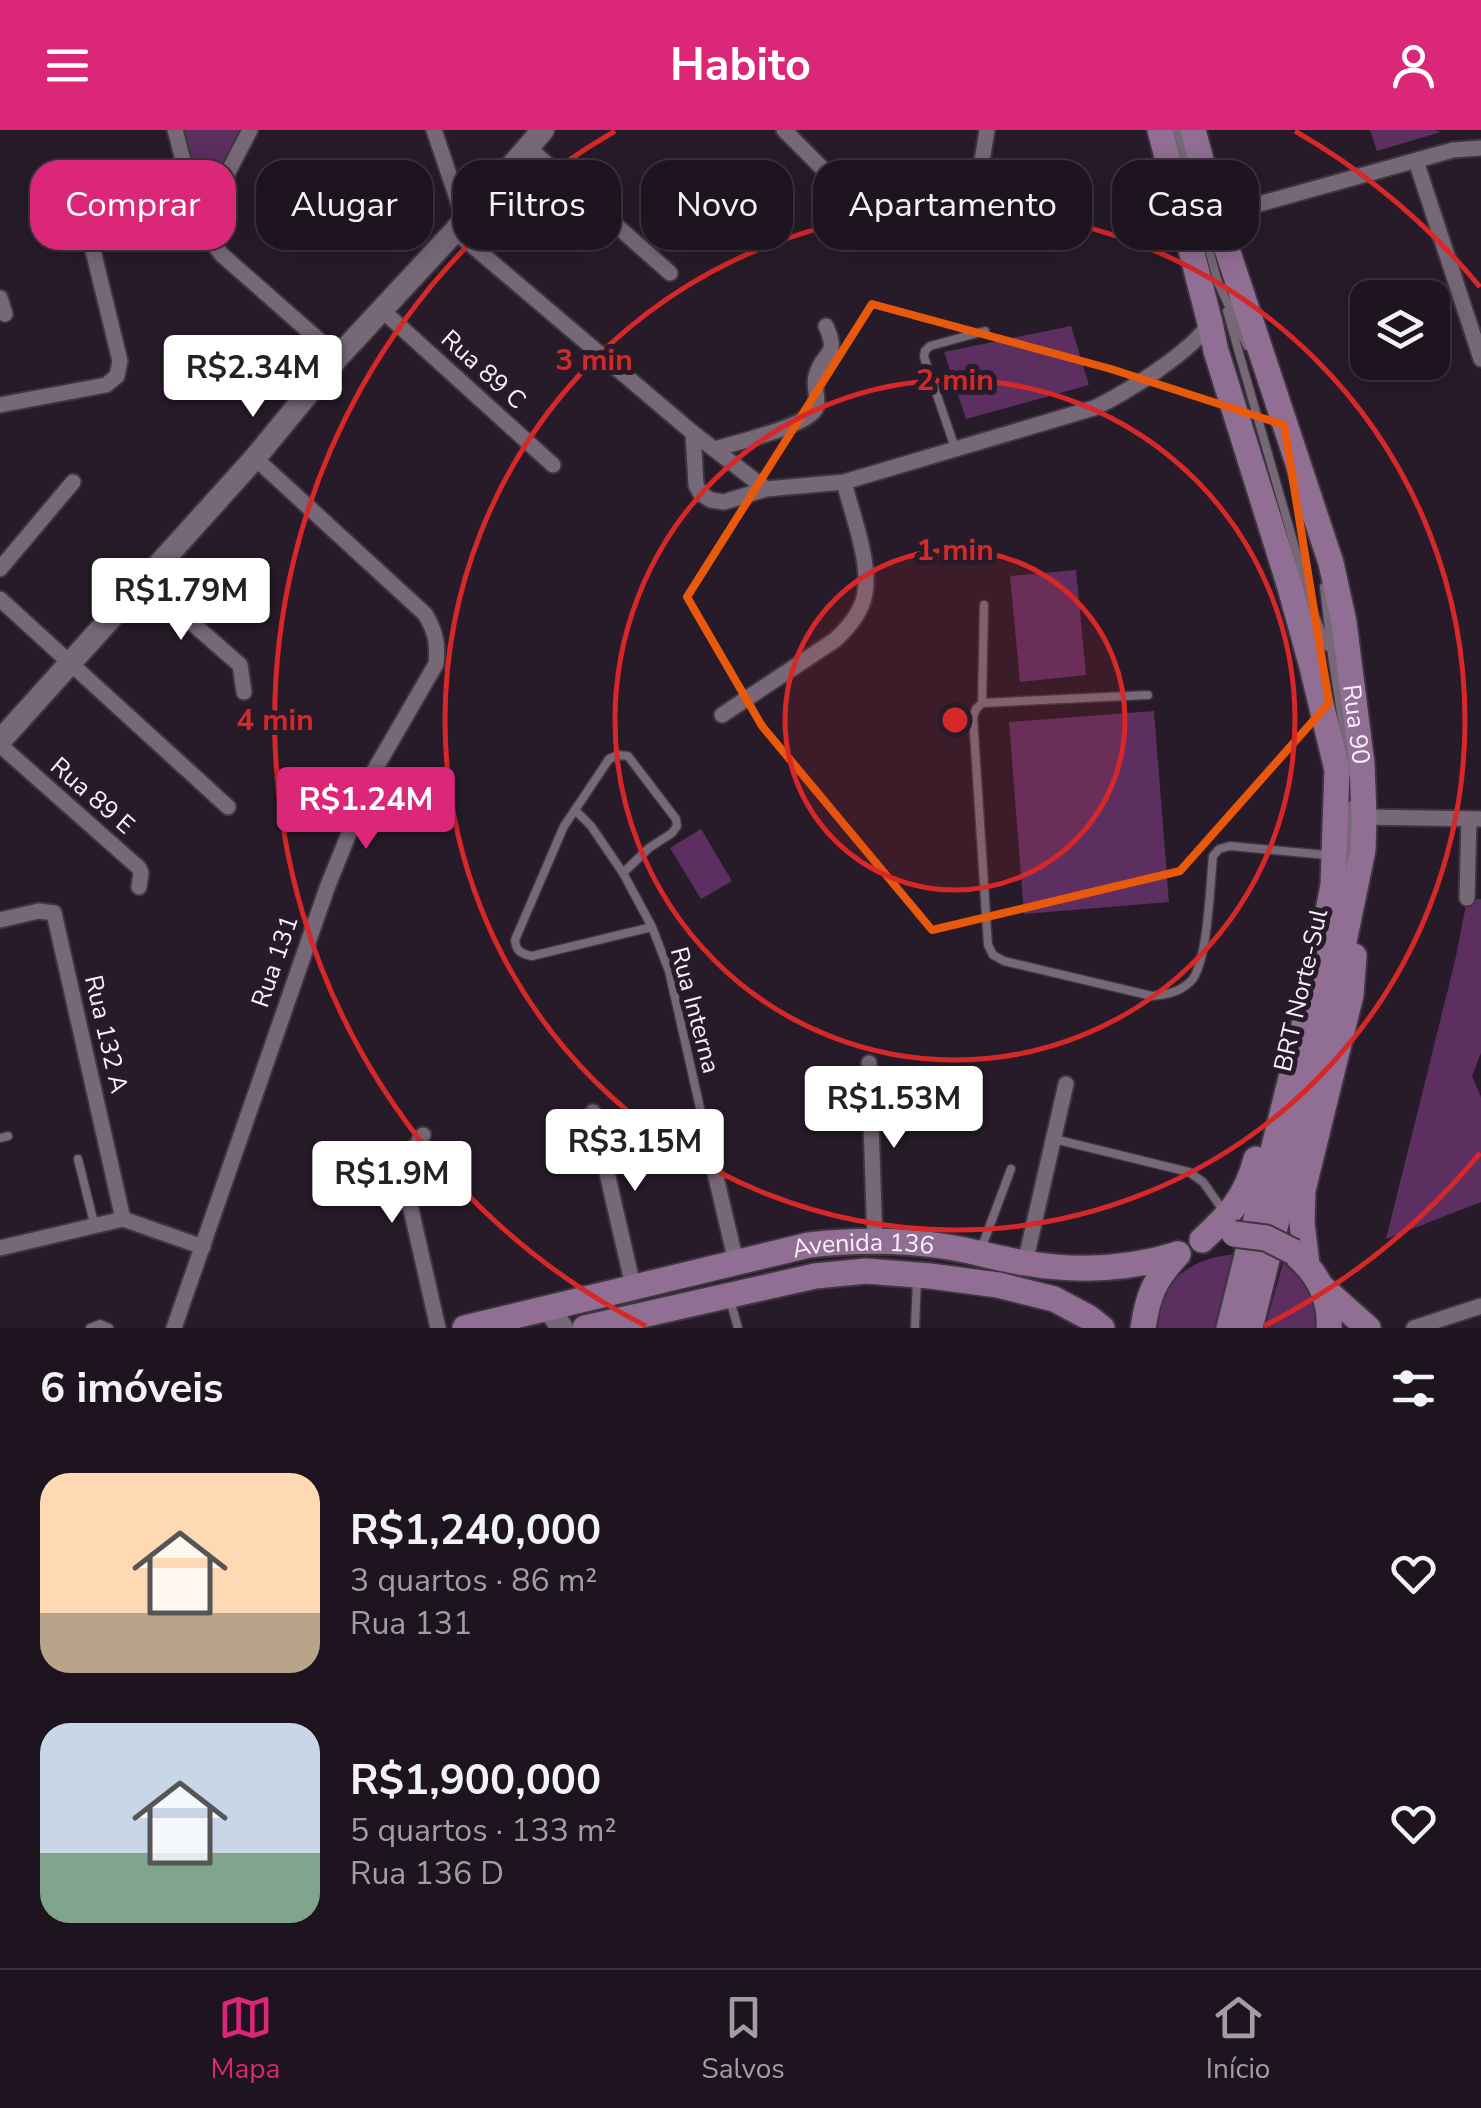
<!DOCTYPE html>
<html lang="pt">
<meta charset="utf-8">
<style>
body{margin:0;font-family:"Nunito Sans",sans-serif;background:#251d28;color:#f1f3f6;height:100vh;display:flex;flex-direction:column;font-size:38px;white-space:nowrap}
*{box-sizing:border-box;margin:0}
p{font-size:32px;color:#a09ea4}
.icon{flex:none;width:55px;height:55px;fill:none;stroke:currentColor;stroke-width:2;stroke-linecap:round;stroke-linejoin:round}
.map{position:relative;height:1198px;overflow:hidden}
.sheet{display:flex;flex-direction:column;background:#1d141f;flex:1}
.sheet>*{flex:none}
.banner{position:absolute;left:30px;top:30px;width:1422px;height:90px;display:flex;gap:20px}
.fabs{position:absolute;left:1350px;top:150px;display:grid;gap:20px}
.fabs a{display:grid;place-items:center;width:100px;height:100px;border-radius:20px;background:#1d141f;box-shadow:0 5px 25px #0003,0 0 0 2px #3b333d;font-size:50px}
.price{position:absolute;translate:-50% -85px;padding:0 22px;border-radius:10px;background:#fff;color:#222;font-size:32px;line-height:65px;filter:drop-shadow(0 2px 5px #0008)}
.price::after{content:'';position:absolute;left:50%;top:60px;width:30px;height:22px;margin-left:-15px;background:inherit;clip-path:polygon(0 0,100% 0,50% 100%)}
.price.selected{background:#db2777;color:#fff}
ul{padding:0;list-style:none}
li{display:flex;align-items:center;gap:30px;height:250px;padding:0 40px}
li span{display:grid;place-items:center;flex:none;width:280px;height:200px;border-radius:30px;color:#555}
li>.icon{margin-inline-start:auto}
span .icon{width:120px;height:120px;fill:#fffc;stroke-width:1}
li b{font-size:42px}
h2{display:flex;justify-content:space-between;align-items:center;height:120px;padding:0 40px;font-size:42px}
.chip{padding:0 35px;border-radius:30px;background:#1d141f;box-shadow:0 5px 25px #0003,0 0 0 2px #3b333d;font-size:35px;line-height:90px}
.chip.selected{background:#db2777;color:#fff}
header{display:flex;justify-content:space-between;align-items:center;height:130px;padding:0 40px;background:#db2777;color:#fff;font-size:45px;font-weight:700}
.tab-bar{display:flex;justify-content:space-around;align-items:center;height:140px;border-top:2px solid #3b333d;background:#1d141f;font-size:28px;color:#a09ea4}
.tab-bar a{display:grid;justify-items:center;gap:5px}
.tab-bar .selected{color:#db2777}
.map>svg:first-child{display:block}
</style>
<header><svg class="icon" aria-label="menu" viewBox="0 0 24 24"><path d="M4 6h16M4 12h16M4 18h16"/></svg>Habito<svg class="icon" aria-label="person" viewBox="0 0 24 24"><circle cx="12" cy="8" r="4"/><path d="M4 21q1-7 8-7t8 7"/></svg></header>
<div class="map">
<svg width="1481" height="1198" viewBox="0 0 1481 1198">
<rect width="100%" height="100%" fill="#271b29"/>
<g fill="#5c2f60">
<polygon points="180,0 244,0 203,81"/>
<polygon points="1370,0 1434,0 1441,2 1377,21"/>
<polygon points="1071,196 1089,255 966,289 944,222"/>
<polygon points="1076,440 1086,545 1020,552 1010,446"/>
<polygon points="1154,581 1169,772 1024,784 1009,592"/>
<polygon points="701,699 732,751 701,769 670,718"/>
<polygon points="1481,769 1481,923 1472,946 1481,967 1481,1072 1386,1109 1455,831 1467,770"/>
<path d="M1237,1124L1218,1198H1158C1159,1190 1159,1181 1161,1174C1172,1140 1204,1126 1237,1124Z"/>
<path d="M1283,1133C1312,1151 1316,1165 1323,1198H1265Z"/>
</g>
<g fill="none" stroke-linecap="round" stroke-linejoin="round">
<g stroke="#3f3540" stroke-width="11">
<g id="lane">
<polyline points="1177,0 1218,153"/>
<polyline points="1217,150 1247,216"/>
<polyline points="1227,181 1314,484 1328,517"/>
<polyline points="955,318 924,227 925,221 930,216 985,201"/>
<polyline points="1324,457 1332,525 1350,641"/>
<path d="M984,475L982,573L976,579L973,587L988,815L993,825L1004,831L1152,866C1167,864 1178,863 1190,852C1208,836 1210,753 1213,726L1219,719L1230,716L1327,725"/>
<polyline points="982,573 1148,565"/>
<polyline points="575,680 609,629 618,625 628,626 676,689 677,696 672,703 649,718 623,743"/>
<polyline points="1345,741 1352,675"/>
<path d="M652,797L532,826C521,824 516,821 515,810L564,696L575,680L591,696L623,743L652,797L669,841L707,1009"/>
<polyline points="0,1008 8,1006"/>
<polyline points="1054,1009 1189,1042 1203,1052 1223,1080"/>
<polyline points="78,1029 95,1097"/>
<polyline points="981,1119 1011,1039"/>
<polyline points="730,1170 738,1198"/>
<polyline points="90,1198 100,1194 109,1198"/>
<polyline points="915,1198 917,1149"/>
</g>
</g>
<g stroke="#3f3540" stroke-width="19">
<g id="street">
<path d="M175,0C187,42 194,89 221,124L338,227"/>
<polyline points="434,0 464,89"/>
<polyline points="784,0 823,39"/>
<polyline points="529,18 670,143"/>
<polyline points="1416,31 1481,229"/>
<polyline points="1216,86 1453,20 1481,18"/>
<polyline points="202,92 250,0"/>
<polyline points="971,99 987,0"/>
<polyline points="455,101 693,303 766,359"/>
<polyline points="0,168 5,184"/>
<polyline points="382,180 553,335"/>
<polyline points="0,275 106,255 117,246 120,231 78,59"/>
<path d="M693,303L696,355L701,364L711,370L724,372L766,359L844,352L1094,278C1126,263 1191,222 1210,193"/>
<path d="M714,319C732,314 811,295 816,278C819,268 813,256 816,246C823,220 840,228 826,196"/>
<polyline points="0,439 73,352"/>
<polyline points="144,451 240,535 244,562"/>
<polyline points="0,469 228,677"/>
<path d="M722,585L835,510C847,499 858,487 863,471C874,439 852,385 844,352"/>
<polyline points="0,615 139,738 141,743 139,757"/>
<polyline points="1364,687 1481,689"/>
<polyline points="1467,768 1469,689"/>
<polyline points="0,790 39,781 54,783 123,1089"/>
<polyline points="869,933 875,1112"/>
<polyline points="593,982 633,1156"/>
<polyline points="423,1005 404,1034 403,1044 438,1198"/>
<polyline points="707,1009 736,1132"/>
<polyline points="0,1118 123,1089 203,1117"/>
<polyline points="1025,1133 1066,954"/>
<path d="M174,1198L327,758L374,641L436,534C438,514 436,502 425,484L255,328"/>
<polyline points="1414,1198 1481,1176"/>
</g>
</g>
<g stroke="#3f3540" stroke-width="26">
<g id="secondary">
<polyline points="0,611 255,328 338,227 455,101 543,0"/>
<polyline points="548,1177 562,1198"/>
</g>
</g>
<g stroke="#3f3540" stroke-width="29">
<g id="primary">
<polyline points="1160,0 1210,193 1216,221 1289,454 1312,537 1337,640 1333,755 1314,855 1229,1198"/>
<path id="s1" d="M1193,0L1216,86L1331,433L1344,492L1362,634L1364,687L1363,720L1333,865L1250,1198"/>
<path d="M1202,1110C1230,1084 1246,1067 1256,1029"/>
<path d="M1295,1124C1317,1143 1331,1168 1329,1198"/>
<polyline points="1307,1135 1302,1093 1303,1060 1351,865 1354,826"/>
<polyline points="1323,1158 1368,1198"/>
<path id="s2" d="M465,1198L809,1115C854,1110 903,1110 948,1117C974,1121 999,1129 1025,1133C1077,1142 1127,1140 1178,1124"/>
<polyline points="585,1198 815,1146 866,1141 930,1146 998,1155 1054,1169 1088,1187 1102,1198"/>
<path d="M1143,1198C1148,1164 1155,1149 1178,1124"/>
</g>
</g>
<use href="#lane" stroke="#776878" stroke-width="8"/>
<use href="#street" stroke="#776878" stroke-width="15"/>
<use href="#secondary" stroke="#776878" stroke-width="22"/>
<use href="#primary" stroke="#916f94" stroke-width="25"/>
<g stroke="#3f3540" stroke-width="29" stroke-linecap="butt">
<polyline id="primary-bridge" points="1234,1104 1266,1108 1294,1122"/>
</g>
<use href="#primary-bridge" stroke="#916f94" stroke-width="25"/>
</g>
<path fill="none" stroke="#e8590c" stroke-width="8" stroke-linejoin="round" d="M872,174L1111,239L1284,295L1329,573L1180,741L932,800L762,596L687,467Z"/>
<circle cx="955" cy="590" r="170" fill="#d62828" fill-opacity=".12"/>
<g fill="none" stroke="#d62828" stroke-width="5">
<circle cx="955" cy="590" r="170"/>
<circle cx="955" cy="590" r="340"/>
<circle cx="955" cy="590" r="510"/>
<path d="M1480 1023A680 680 0 0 1 1264 1196M646 1196A680 680 0 0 1 615 1M1295 1A680 680 0 0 1 1480 157"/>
</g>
<g text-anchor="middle" stroke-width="10" stroke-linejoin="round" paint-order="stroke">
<g font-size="25" fill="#f9f1fa" stroke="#271b29">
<text transform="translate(484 239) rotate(42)" y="9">Rua 89 C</text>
<text dy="9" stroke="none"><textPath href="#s1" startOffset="618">Rua 90</textPath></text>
<text transform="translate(93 665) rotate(41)" y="9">Rua 89 E</text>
<text transform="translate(274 831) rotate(-71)" y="9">Rua 131</text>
<text transform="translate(1300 860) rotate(-77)" y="9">BRT Norte-Sul</text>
<text transform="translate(696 880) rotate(75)" y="9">Rua Interna</text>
<text transform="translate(107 904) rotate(77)" y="9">Rua 132 A</text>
<text dy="9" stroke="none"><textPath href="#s2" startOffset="408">Avenida 136</textPath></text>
</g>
</g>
<circle cx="955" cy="590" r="15" fill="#d62828" stroke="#271b29" stroke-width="5"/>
<g font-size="30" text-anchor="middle" font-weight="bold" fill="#d62828" stroke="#271b29" stroke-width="10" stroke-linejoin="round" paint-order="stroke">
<text x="594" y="240">3 min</text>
<text x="955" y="260">2 min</text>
<text x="955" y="430">1 min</text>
<text x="275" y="600">4 min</text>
</g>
</svg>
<div class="fabs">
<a><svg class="icon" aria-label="layers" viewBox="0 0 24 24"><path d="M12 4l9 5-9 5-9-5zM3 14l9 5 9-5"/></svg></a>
</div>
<b class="price" style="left:253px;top:290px">R$2.34M</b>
<b class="price" style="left:181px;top:513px">R$1.79M</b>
<b class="price selected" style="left:366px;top:722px">R$1.24M</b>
<b class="price" style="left:894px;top:1021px">R$1.53M</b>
<b class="price" style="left:635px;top:1064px">R$3.15M</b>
<b class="price" style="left:392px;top:1096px">R$1.9M</b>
<div class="banner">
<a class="chip selected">Comprar</a>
<a class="chip">Alugar</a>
<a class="chip">Filtros</a>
<a class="chip">Novo</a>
<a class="chip">Apartamento</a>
<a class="chip">Casa</a>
</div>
</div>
<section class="sheet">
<h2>6 imóveis<svg class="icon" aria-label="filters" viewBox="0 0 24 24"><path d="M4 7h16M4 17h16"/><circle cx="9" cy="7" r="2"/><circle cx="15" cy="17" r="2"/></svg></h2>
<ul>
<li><span style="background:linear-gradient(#ffd9b3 70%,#b9a48a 0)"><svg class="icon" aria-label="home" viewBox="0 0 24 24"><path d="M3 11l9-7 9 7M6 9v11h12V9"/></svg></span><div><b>R$1,240,000</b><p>3 quartos · 86 m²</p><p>Rua 131</p></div><svg class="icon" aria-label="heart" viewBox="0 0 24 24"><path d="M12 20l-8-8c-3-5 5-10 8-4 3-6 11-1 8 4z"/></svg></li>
<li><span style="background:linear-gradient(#c9d6e8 65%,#7fa58c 0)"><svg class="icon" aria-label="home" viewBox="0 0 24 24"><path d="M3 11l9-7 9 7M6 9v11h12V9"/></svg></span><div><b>R$1,900,000</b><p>5 quartos · 133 m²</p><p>Rua 136 D</p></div><svg class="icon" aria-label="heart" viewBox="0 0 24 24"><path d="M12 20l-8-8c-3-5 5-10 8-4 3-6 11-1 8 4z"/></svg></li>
</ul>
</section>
<nav class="tab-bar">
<a class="selected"><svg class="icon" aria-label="map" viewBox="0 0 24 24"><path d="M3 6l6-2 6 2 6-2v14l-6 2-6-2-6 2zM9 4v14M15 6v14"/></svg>Mapa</a>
<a><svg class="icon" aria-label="saved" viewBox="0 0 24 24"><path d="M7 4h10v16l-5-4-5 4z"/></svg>Salvos</a>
<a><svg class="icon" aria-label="home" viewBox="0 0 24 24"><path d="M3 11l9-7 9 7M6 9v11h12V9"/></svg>Início</a>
</nav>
